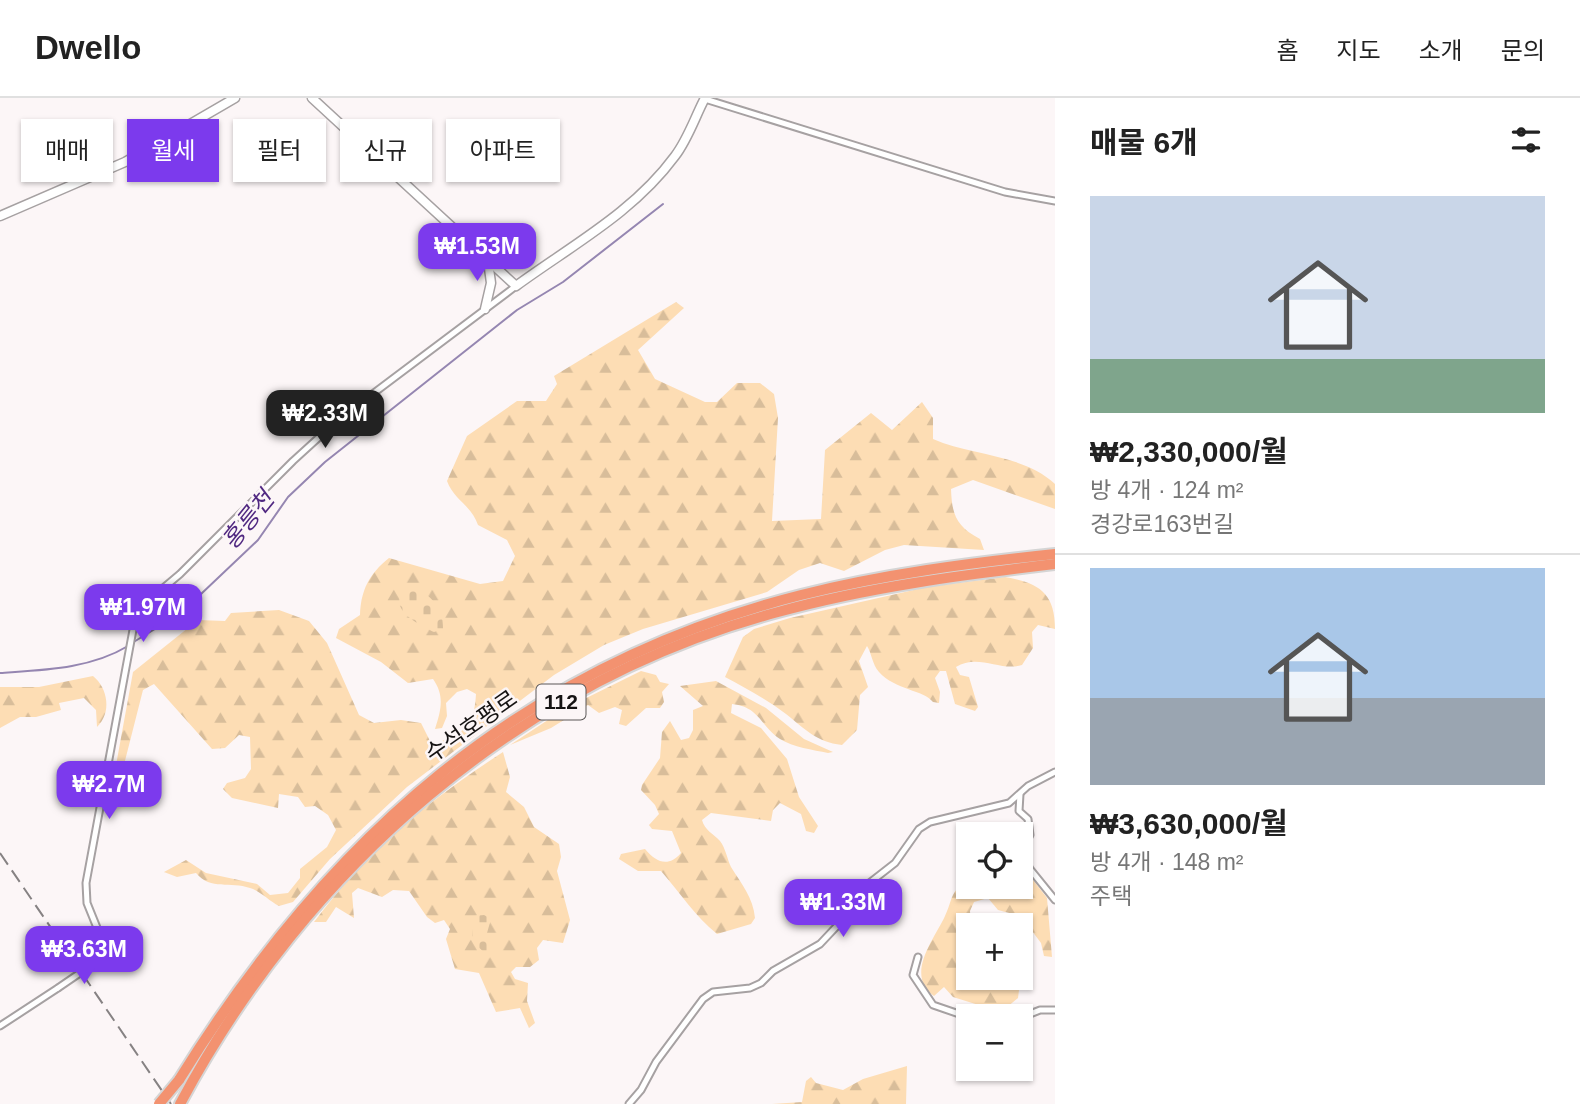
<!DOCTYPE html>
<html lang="ko">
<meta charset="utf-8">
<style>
body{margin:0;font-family:Helvetica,"Noto Sans KR",sans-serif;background:#f2f2f2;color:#222;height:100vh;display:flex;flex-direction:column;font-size:26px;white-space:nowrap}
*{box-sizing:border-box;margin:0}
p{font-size:23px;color:#767676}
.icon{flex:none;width:38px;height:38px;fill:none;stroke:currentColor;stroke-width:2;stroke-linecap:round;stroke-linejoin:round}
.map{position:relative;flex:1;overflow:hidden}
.sheet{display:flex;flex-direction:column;background:#fff;width:525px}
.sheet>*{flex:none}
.top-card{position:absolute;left:21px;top:21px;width:665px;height:63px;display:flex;gap:14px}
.fabs{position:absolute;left:956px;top:724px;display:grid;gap:14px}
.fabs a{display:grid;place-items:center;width:77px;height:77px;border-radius:0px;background:#fff;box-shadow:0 2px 5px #0004;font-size:35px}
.price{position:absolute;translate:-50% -60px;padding:0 16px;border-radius:14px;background:#7c3aed;color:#fff;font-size:23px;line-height:46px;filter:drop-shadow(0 2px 4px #0008)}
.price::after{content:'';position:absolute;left:50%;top:42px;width:21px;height:16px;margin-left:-10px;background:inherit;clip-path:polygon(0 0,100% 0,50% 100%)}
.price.on{background:#222;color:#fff}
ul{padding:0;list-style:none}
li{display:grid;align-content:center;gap:14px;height:371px;padding:0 35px}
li+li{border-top:2px solid #e0e0e0}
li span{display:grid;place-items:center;height:217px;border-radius:0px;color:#555}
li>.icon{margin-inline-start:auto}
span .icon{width:126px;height:126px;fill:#fffc;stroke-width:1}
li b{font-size:30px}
h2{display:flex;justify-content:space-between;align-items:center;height:84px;padding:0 35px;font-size:30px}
.chip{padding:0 24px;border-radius:0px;background:#fff;box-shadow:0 2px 5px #0004;font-size:24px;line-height:63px}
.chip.on{background:#7c3aed;color:#fff}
header{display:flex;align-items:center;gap:42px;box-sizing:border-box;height:98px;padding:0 35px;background:#fff;border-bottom:2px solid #e0e0e0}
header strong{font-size:33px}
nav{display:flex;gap:38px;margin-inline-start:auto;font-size:24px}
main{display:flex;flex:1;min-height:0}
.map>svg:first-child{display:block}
</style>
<header>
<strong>Dwello</strong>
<nav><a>홈</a><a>지도</a><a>소개</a><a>문의</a></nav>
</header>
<main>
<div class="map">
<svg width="1055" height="1006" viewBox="0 0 1055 1006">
<defs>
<pattern id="forest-firs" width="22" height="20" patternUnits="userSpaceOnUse" patternTransform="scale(1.75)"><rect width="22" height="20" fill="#fdddb4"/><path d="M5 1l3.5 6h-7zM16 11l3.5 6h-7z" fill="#d8bd9a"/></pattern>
<pattern id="cemetery-stones" width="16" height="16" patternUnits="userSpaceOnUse" patternTransform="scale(1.75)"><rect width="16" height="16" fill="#fdddb4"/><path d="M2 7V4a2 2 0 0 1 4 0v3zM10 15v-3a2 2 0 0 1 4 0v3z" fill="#d8bd9a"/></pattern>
</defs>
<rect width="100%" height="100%" fill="#fcf6f7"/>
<g fill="url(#forest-firs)">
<path d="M676,204L684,210L638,252L655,281L705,304H717L737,285H760L774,296L778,320L772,423L821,421L825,352L871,315L892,332L922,304L933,320V341C972,358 1023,356 1055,386V411L973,382L951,391C952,417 956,428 980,441L984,452L904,447L885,452L844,473L820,465L799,472L767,494L643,531L604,547L554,577L407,689L330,761L293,804L279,808C269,803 260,793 250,790C230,783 211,793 196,775L177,779L164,774L186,762L206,775L257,786L270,797L288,795L300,780V771L327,749L336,732L328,717L315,708L305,709L298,699L279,696L278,710L232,700L223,691L227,685L245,680L251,671L250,639L239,637L225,650L212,651L154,586L143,592L113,710L108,711L133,574L198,522L225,523L231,515L279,512L309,523L327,545L359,617L374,625L401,622L421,625L432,647C463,635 474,631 476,596L467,591L457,594L446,605L447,618L442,630L435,631C441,612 445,598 433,581L408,585L381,564L336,540L339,531L360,517C361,492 369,476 389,460L480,486L503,483L515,458L507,442L478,427C471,407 454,402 447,383L467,338L517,303H546L557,286L554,278Z"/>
<path d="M1005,479C1038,485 1055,494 1055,531L1038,527L1032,534L1033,550L1022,567C1001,574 978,555 956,569L960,577L969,579L978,609L975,613L955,606L946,573H940L935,580L940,594L939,605L933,604C924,592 895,592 879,574C872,566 872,556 867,548L859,563L868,589L860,597L857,632L842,647C816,644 805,631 786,616C767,602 746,590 725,579L743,539L754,531L790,520L927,489Z"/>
<polygon points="641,573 656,577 660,584 669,586 662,594 664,604 660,610 646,610 626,628 619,626 622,612 615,609 599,615 588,607 551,630 510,647 566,610"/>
<path d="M93,578C108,590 112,615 97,629L96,612L84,600L59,605L61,612L36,619H20L0,630V589H39Z"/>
<path d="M716,583L766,610L804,641L833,654L828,655C813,652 793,649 780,641C760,628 760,609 732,606L731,615L761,630L787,661L799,699L818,728L814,735L806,733L801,716L780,705L773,712L771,723L711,715L702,722C705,733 713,735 720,743C726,751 727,761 731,769C742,787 753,799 755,820L751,826L717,836C695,818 680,795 661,773H638L619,761L621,756L645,751C656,764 668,770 681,755L672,733L652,731L649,727L659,716L655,707L641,692L642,687L660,660L662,634L670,623L681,642L689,640L693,632V612L703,608L680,588Z"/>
<path d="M503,654L510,679L506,694L524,709L534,729L559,746L561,759L557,773L570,822L563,845L543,842L537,850L539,862L530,869H516L511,874L515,881L528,885L527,903L535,925L529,930L520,910L496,914L479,875L455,871L446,841L450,831L444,822L435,825L427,819L409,793L393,792L382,799L358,790L352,795L354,820L336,809L326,824H314C371,749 425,705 503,654Z"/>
<path d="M1020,774H1027L1047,800L1052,859L1044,858L1041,845L1026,825L1013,816L998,812L988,800L974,804L970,813L971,828H968V880H1013L1019,892L1018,900L1001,914L953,899L944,889L934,898C904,877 935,840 945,818C953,802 949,794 968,782V789H1020Z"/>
<polygon points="907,968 906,1006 772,1006 802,1004 806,983 811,979 816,985 843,992 863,981"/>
</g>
<g fill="url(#cemetery-stones)">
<path d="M407,489C428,492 444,509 443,531L434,534C416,525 385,510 407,489Z"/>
<polygon points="484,817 491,821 487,835 493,851 488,858 472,843 474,818"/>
</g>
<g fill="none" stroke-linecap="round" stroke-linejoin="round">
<g stroke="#9586b1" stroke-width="2">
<polyline points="132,545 181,515 258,442 288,399 325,364 517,212 563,184 663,106"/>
<path d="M0,575C43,572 90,571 128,548"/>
</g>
<g stroke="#a6a1a2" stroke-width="9">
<g id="street">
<polyline points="705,1 1005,94 1055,103"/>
<polyline points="1020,696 1019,713 1028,721 1030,737 1021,754 1030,771 1055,802"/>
<polyline points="918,859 913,877 933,907 968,919"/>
<polyline points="96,864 104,854 104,847 87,805 86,785 135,521 142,508 180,476 293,363 338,322 516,188"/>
<polyline points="1020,920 1040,912 1055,912"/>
<polyline points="0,928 58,890"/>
<polyline points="629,1006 641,992 656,964 703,901 713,894 750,890 761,885 773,873 820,846 836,829 854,797 895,765 919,731 930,724 1009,705 1028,688 1055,674"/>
</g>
</g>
<g stroke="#a6a1a2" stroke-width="11">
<g id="secondary">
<path d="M312,0L516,188C572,147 633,115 675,58C688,41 695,19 705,0"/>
<polyline points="0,118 125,64 235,0"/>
<polyline points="485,211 491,185 488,163"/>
</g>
</g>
<g stroke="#d5d5d5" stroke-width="14">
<g id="highway">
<path d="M179,982C328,741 520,568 801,497C885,476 969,465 1055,456"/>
<path d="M180,1006C305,771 519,583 778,514C869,489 962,477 1055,466"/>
</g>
</g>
<use href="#street" stroke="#fff" stroke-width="5"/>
<use href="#secondary" stroke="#fff" stroke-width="8"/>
<use href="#highway" stroke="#f39270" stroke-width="10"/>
<polyline stroke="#868283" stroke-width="2" stroke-dasharray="14 7" stroke-linecap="butt" points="0,755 171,1006"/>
<g stroke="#a6a1a2" stroke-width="9" stroke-linecap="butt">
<polyline id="street-bridge" points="58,890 96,864"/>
</g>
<g stroke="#d5d5d5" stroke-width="14" stroke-linecap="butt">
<polyline id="highway-bridge" points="159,1006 179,982"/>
</g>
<use href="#street-bridge" stroke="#fff" stroke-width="5"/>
<use href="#highway-bridge" stroke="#f39270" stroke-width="10"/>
</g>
<g text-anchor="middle" stroke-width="5" stroke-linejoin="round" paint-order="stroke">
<rect fill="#fcf6f7" stroke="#5a5757" stroke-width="2" x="536.5" y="586.5" width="49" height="35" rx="5"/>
<g font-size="21" font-weight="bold" fill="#151313">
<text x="561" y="611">112</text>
</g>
<g font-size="23" fill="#151313" stroke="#fcf6f7">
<text transform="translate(471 628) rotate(-35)" y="8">수석호평로</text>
</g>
<g font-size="24" font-style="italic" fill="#502881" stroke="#fcf6f7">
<text transform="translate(248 422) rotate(-51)" y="8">홍릉천</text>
</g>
</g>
</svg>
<div class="fabs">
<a><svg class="icon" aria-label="locate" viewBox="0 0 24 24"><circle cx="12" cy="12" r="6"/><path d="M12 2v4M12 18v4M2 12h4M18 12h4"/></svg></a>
<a>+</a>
<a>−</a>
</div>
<b class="price" style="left:477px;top:185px">₩1.53M</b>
<b class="price on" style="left:325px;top:352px">₩2.33M</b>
<b class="price" style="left:143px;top:546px">₩1.97M</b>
<b class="price" style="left:109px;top:723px">₩2.7M</b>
<b class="price" style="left:843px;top:841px">₩1.33M</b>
<b class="price" style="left:84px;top:888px">₩3.63M</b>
<div class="top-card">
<a class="chip">매매</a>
<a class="chip on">월세</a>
<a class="chip">필터</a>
<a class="chip">신규</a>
<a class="chip">아파트</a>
</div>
</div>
<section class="sheet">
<h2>매물 6개<svg class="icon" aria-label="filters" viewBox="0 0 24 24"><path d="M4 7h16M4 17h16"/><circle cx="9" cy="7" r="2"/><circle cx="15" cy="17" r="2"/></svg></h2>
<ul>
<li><span style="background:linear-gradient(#c9d6e8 75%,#7fa58c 0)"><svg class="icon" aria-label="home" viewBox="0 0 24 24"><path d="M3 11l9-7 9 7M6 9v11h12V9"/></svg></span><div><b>₩2,330,000/월</b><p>방 4개 · 124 m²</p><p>경강로163번길</p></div></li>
<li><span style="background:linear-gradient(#a9c7e8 60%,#9aa5b1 0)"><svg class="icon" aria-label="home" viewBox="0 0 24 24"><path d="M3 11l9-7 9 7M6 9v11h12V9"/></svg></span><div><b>₩3,630,000/월</b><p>방 4개 · 148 m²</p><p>주택</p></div></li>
</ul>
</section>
</main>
